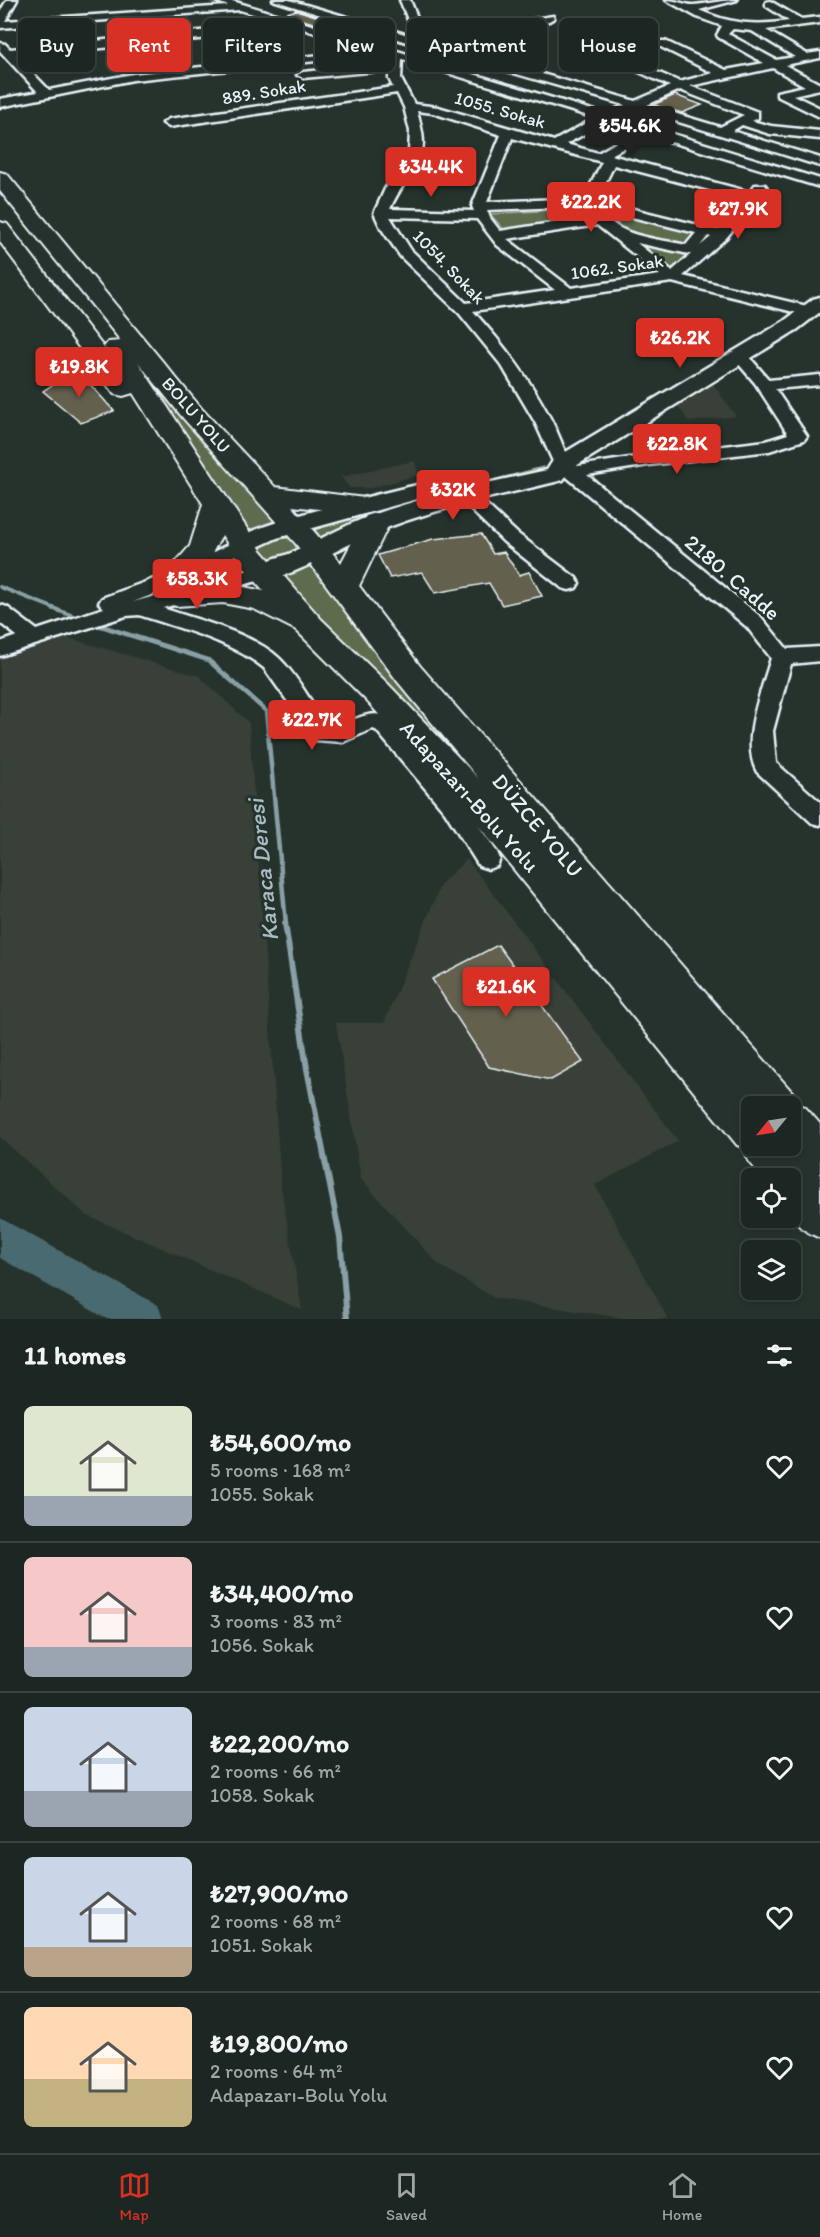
<!DOCTYPE html>
<meta charset="utf-8">
<style>
body{margin:0;font-family:Itim,sans-serif;background:#252e2a;color:#f1f3f6;height:100vh;display:flex;flex-direction:column;font-size:22px;white-space:nowrap}
*{box-sizing:border-box;margin:0}
p{font-size:20px;color:#a0a5a5}
.icon{flex:none;width:33px;height:33px;fill:none;stroke:currentColor;stroke-width:2;stroke-linecap:round;stroke-linejoin:round}
.map{position:relative;height:1319px;overflow:hidden}
.panel{display:flex;flex-direction:column;background:#1c2622;flex:1}
.panel>*{flex:none}
.hud{position:absolute;left:18px;top:18px;width:784px;height:54px;display:flex;gap:12px}
.needle{width:39px;rotate:240deg}
.tools{position:absolute;left:741px;top:1096px;display:grid;gap:12px}
.tools a{display:grid;place-items:center;width:60px;height:60px;border-radius:9px;background:#1c2622;box-shadow:0 3px 9px #0003,0 0 0 2px #3a4340;font-size:30px}
.price{position:absolute;translate:-50% -51px;padding:0 14px;border-radius:6px;background:#d93025;color:#fff;font-size:20px;line-height:39px;filter:drop-shadow(0 2px 3px #0008)}
.price::after{content:'';position:absolute;left:50%;top:36px;width:18px;height:14px;margin-left:-9px;background:inherit;clip-path:polygon(0 0,100% 0,50% 100%)}
.price.current{background:#222;color:#fff}
ul{padding:0;list-style:none}
li{display:flex;align-items:center;gap:18px;height:150px;padding:0 24px}
li+li{border-top:2px solid #3a4340}
li span{display:grid;place-items:center;flex:none;width:168px;height:120px;border-radius:9px;color:#555}
li>.icon{margin-inline-start:auto}
span .icon{width:72px;height:72px;fill:#fffc;stroke-width:1}
li b{font-size:26px}
h2{display:flex;justify-content:space-between;align-items:center;height:72px;padding:0 24px;font-size:26px}
.chip{padding:0 21px;border-radius:9px;background:#1c2622;box-shadow:0 3px 9px #0003,0 0 0 2px #3a4340;font-size:21px;line-height:54px}
.chip.current{background:#d93025;color:#fff}
.tabs{display:flex;justify-content:space-around;align-items:center;height:84px;border-top:2px solid #3a4340;background:#1c2622;font-size:16px;color:#a0a5a5}
.tabs a{display:grid;justify-items:center;gap:3px}
.tabs .current{color:#d93025}
.map>svg:first-child{display:block}
</style>
<div class="map">
<svg width="820" height="1319" viewBox="0 0 820 1319">
<rect width="100%" height="100%" fill="#26332d"/>
<filter id="ink" filterUnits="userSpaceOnUse"><feTurbulence type="fractalNoise" baseFrequency=".0167" numOctaves="2"/><feDisplacementMap in="SourceGraphic" scale="12" xChannelSelector="R" yChannelSelector="G"/><feConvolveMatrix kernelMatrix="1 2 1 2 8 2 1 2 1" color-interpolation-filters="sRGB"/></filter>
<g filter="url(#ink)">
<g fill="#394137">
<polygon points="713,384 736,416 689,422 677,405"/>
<polygon points="414,461 419,475 371,488 350,488 341,477"/>
<polygon points="58,635 199,676 249,723 281,1187 302,1310 86,1215 0,1137 0,658"/>
<polygon points="467,859 678,1141 595,1185 668,1319 627,1319 494,1298 438,1264 361,1179 336,1023 384,1023 441,884"/>
</g>
<g fill="#5d6c4e" stroke="#a2aea3" stroke-width="1.5">
<polygon points="586,208 590,210 592,220 507,233 490,214"/>
<polygon points="606,208 714,235 671,269 612,225 601,214"/>
<polygon points="135,358 283,519 242,533"/>
<polygon points="543,467 546,471 323,541 313,527"/>
<path d="M278,536L294,540L297,551C282,556 271,565 260,551C260,540 270,539 278,536Z"/>
<polygon points="233,557 243,572 173,588"/>
<polygon points="315,561 560,866 276,577"/>
</g>
<g fill="none" stroke-linecap="round" stroke-linejoin="round">
<polyline stroke="#89a0a6" stroke-width="4" points="0,587 56,609"/>
<g stroke="#89a0a6" stroke-width="4.5">
<polyline points="52,608 81,619"/>
<polyline points="92,623 208,660 266,711 286,924"/>
</g>
<polyline stroke="#89a0a6" stroke-width="6" points="285,923 307,1069 340,1237 347,1319"/>
<polygon fill="#496a70" fill-rule="evenodd" points="0,1218 158,1305 163,1319 107,1319 0,1258"/>
</g>
<g fill="#64614e" stroke="#e8f1f8" stroke-width="1.5">
<polygon points="296,10 375,34 364,39 284,14"/>
<polygon points="675,95 702,105 682,113 653,105"/>
<polygon points="80,373 114,411 81,423 43,391 61,379"/>
<polygon points="481,534 493,554 504,552 519,575 529,572 542,596 502,605 489,583 435,593 422,572 390,578 378,555 433,539"/>
<polygon points="498,945 583,1062 551,1080 489,1067 432,979"/>
</g>
<g fill="none" stroke-linecap="round" stroke-linejoin="round">
<g stroke="#e8f1f8" stroke-width="5">
<g id="minor">
<path d="M7,0H17L5,21L228,6L213,0H229L605,114L625,105L416,45L273,0H289L415,37L400,0H410L425,37L553,16L554,18L549,21L432,42L635,101L670,86L608,58V54H616L680,82L713,73L657,45V41H665L726,70L764,63L718,37L717,35L722,26L697,17L666,0C676,0 688,6 694,5C709,4 722,0 737,0L699,10C729,24 757,26 789,21L766,6V2L770,1L801,19L820,17V23L766,30L807,54L820,52V58L785,65L820,84V89L793,95L820,108V117L777,96V92L805,86L773,68L690,86L758,112V118L752,121L771,126L820,131V139L770,134L742,125L732,131L820,158V166L637,109L617,117L820,179V187L648,135L611,155L750,192L755,185H765L767,188L765,191L726,238L683,276L815,308L818,311L815,314L810,316L672,282L473,311C506,347 536,387 557,432C563,445 566,459 578,466L649,455L766,441L788,434L755,383L731,355L733,352H745L769,380L820,375V385L775,389L807,436L804,440L769,451L649,465L587,475L761,617L787,649L820,647V661L791,664L773,731L776,763L820,802V825L812,823L757,772C740,741 762,690 771,658L747,627L556,468L535,422L502,366L459,313L401,257L381,228L374,213L385,189L409,153L410,131L404,107L397,93L169,127L163,123L169,119L393,87L389,79V70L303,78L297,75L303,72L389,63L392,56L383,54L133,80L0,107V99L38,92L0,51V43L5,44L10,49L283,23L240,10L0,28V12ZM297,27L370,50L133,74L49,90L16,56L242,35ZM733,29L752,31L795,57L776,60L728,34ZM402,59L595,118L554,141L438,107L414,104L401,79ZM680,90L744,115L720,127L647,105ZM417,111L433,113L501,135L472,206L474,211L390,209C398,190 413,173 421,154C426,141 420,124 417,111ZM607,122L636,131L598,153L566,144ZM512,138L602,162L584,198L487,202ZM614,165L744,199L718,230L597,200ZM585,206L591,217L500,231L490,218L487,210ZM600,209L696,233L686,245C656,238 617,238 600,209ZM390,217L477,219L497,245L555,290L466,303L411,250ZM597,225L660,275L571,288L507,239ZM708,236L711,237L700,246ZM637,243L689,254H691L672,271Z"/>
<polygon points="467,490 473,492 518,534 576,578 579,583 576,588 569,590 562,588 504,542 461,500 458,496 461,492"/>
<path d="M242,538L249,540L252,544L249,548L184,583L133,602L264,566L271,567L274,572L271,577L163,608C197,620 252,633 279,658C299,677 311,705 329,726C348,726 362,711 382,715C406,720 480,827 497,852L500,859L497,866L488,869L479,866L445,812L376,730L372,729L343,742L315,740L264,668C229,640 181,629 139,615L126,616L0,656V642L17,636L0,623V605L7,607L37,630L104,608L99,603L102,598L170,573Z"/>
</g>
</g>
<g stroke="#e8f1f8" stroke-width="5">
<g id="major">
<path d="M820,297V312L798,329L571,469L563,480C488,499 413,511 344,547C322,558 279,584 255,578L251,572C258,561 279,558 291,553C318,541 343,526 370,516C427,495 487,483 547,470L554,459L784,321L813,299Z"/>
<path d="M417,485L425,487L429,492L425,497L277,538L251,550L242,552L233,550L230,544C242,526 387,492 417,485Z"/>
</g>
</g>
<g stroke="#e8f1f8" stroke-width="4">
<path id="highway" d="M0,172L7,174L201,408L275,487L373,499L377,505L373,511L363,514L292,506L341,563L366,516L376,513L386,516L390,522L359,586L420,666L793,1093L798,1105L805,1107L820,1124V1238C786,1224 790,1211 790,1179H763L749,1161L743,1147L737,1145L482,830L366,700L296,630L254,609L223,603L176,606L165,603L161,596L165,589L173,587L167,585L162,578L190,546L203,504L133,393L123,396L114,394L0,242V222L7,224L108,353L104,347L108,342L121,341L0,191ZM138,362L183,418L296,544L398,682L479,779L388,684L321,619L261,550ZM222,535L241,564L264,591L223,583L186,585L204,568ZM752,1107H790V1146H752Z"/>
</g>
<use href="#minor" fill="#26332d" fill-rule="evenodd"/>
<use href="#major" fill="#26332d" fill-rule="evenodd"/>
<use href="#highway" fill="#26332d" fill-rule="evenodd"/>
</g>
</g>
<g text-anchor="middle" stroke-width="6" stroke-linejoin="round" paint-order="stroke">
<g font-size="18" fill="#e8f1f8" stroke="#26332d">
<text transform="translate(264 92) rotate(-9)" y="6">889. Sokak</text>
<text transform="translate(500 110) rotate(16)" y="6">1055. Sokak</text>
<text transform="translate(449 267) rotate(46)" y="6">1054. Sokak</text>
<text transform="translate(617 267) rotate(-8)" y="6">1062. Sokak</text>
<text transform="translate(196 415) rotate(49)" y="6">BOLU YOLU</text>
</g>
<g font-size="22" fill="#e8f1f8" stroke="#26332d">
<text transform="translate(733 577) rotate(41)" y="8">2180. Cadde</text>
<text transform="translate(470 796) rotate(48)" y="8">Adapazarı-Bolu Yolu</text>
<text transform="translate(538 825) rotate(50)" y="8">DÜZCE YOLU</text>
</g>
<g font-size="24" font-style="italic" fill="#a8bbc2" stroke="#26332d">
<text transform="translate(263 870) rotate(-96)" y="8">Karaca Deresi</text>
</g>
</g>
</svg>
<div class="tools">
<a><svg class="needle" viewBox="-14 -14 28 28"><path d="M0-13l5 13h-10z" fill="#e53935"/><path d="M0 13l5-13h-10z" fill="#a0a5a5"/></svg></a>
<a><svg class="icon" aria-label="locate" viewBox="0 0 24 24"><circle cx="12" cy="12" r="6"/><path d="M12 2v4M12 18v4M2 12h4M18 12h4"/></svg></a>
<a><svg class="icon" aria-label="layers" viewBox="0 0 24 24"><path d="M12 4l9 5-9 5-9-5zM3 14l9 5 9-5"/></svg></a>
</div>
<b class="price current" style="left:630px;top:157px">₺54.6K</b>
<b class="price" style="left:431px;top:198px">₺34.4K</b>
<b class="price" style="left:591px;top:233px">₺22.2K</b>
<b class="price" style="left:738px;top:240px">₺27.9K</b>
<b class="price" style="left:680px;top:369px">₺26.2K</b>
<b class="price" style="left:79px;top:398px">₺19.8K</b>
<b class="price" style="left:677px;top:475px">₺22.8K</b>
<b class="price" style="left:453px;top:521px">₺32K</b>
<b class="price" style="left:197px;top:610px">₺58.3K</b>
<b class="price" style="left:312px;top:751px">₺22.7K</b>
<b class="price" style="left:506px;top:1018px">₺21.6K</b>
<div class="hud">
<a class="chip">Buy</a>
<a class="chip current">Rent</a>
<a class="chip">Filters</a>
<a class="chip">New</a>
<a class="chip">Apartment</a>
<a class="chip">House</a>
</div>
</div>
<section class="panel">
<h2>11 homes<svg class="icon" aria-label="filters" viewBox="0 0 24 24"><path d="M4 7h16M4 17h16"/><circle cx="9" cy="7" r="2"/><circle cx="15" cy="17" r="2"/></svg></h2>
<ul>
<li><span style="background:linear-gradient(#dfe7d0 75%,#9aa5b1 0)"><svg class="icon" aria-label="home" viewBox="0 0 24 24"><path d="M3 11l9-7 9 7M6 9v11h12V9"/></svg></span><div><b>₺54,600/mo</b><p>5 rooms · 168 m²</p><p>1055. Sokak</p></div><svg class="icon" aria-label="heart" viewBox="0 0 24 24"><path d="M12 20l-8-8c-3-5 5-10 8-4 3-6 11-1 8 4z"/></svg></li>
<li><span style="background:linear-gradient(#f6c9c9 75%,#9aa5b1 0)"><svg class="icon" aria-label="home" viewBox="0 0 24 24"><path d="M3 11l9-7 9 7M6 9v11h12V9"/></svg></span><div><b>₺34,400/mo</b><p>3 rooms · 83 m²</p><p>1056. Sokak</p></div><svg class="icon" aria-label="heart" viewBox="0 0 24 24"><path d="M12 20l-8-8c-3-5 5-10 8-4 3-6 11-1 8 4z"/></svg></li>
<li><span style="background:linear-gradient(#c9d6e8 70%,#9aa5b1 0)"><svg class="icon" aria-label="home" viewBox="0 0 24 24"><path d="M3 11l9-7 9 7M6 9v11h12V9"/></svg></span><div><b>₺22,200/mo</b><p>2 rooms · 66 m²</p><p>1058. Sokak</p></div><svg class="icon" aria-label="heart" viewBox="0 0 24 24"><path d="M12 20l-8-8c-3-5 5-10 8-4 3-6 11-1 8 4z"/></svg></li>
<li><span style="background:linear-gradient(#c9d6e8 75%,#b9a48a 0)"><svg class="icon" aria-label="home" viewBox="0 0 24 24"><path d="M3 11l9-7 9 7M6 9v11h12V9"/></svg></span><div><b>₺27,900/mo</b><p>2 rooms · 68 m²</p><p>1051. Sokak</p></div><svg class="icon" aria-label="heart" viewBox="0 0 24 24"><path d="M12 20l-8-8c-3-5 5-10 8-4 3-6 11-1 8 4z"/></svg></li>
<li><span style="background:linear-gradient(#ffd9b3 60%,#c2b280 0)"><svg class="icon" aria-label="home" viewBox="0 0 24 24"><path d="M3 11l9-7 9 7M6 9v11h12V9"/></svg></span><div><b>₺19,800/mo</b><p>2 rooms · 64 m²</p><p>Adapazarı-Bolu Yolu</p></div><svg class="icon" aria-label="heart" viewBox="0 0 24 24"><path d="M12 20l-8-8c-3-5 5-10 8-4 3-6 11-1 8 4z"/></svg></li>
</ul>
</section>
<nav class="tabs">
<a class="current"><svg class="icon" aria-label="map" viewBox="0 0 24 24"><path d="M3 6l6-2 6 2 6-2v14l-6 2-6-2-6 2zM9 4v14M15 6v14"/></svg>Map</a>
<a><svg class="icon" aria-label="saved" viewBox="0 0 24 24"><path d="M7 4h10v16l-5-4-5 4z"/></svg>Saved</a>
<a><svg class="icon" aria-label="home" viewBox="0 0 24 24"><path d="M3 11l9-7 9 7M6 9v11h12V9"/></svg>Home</a>
</nav>
